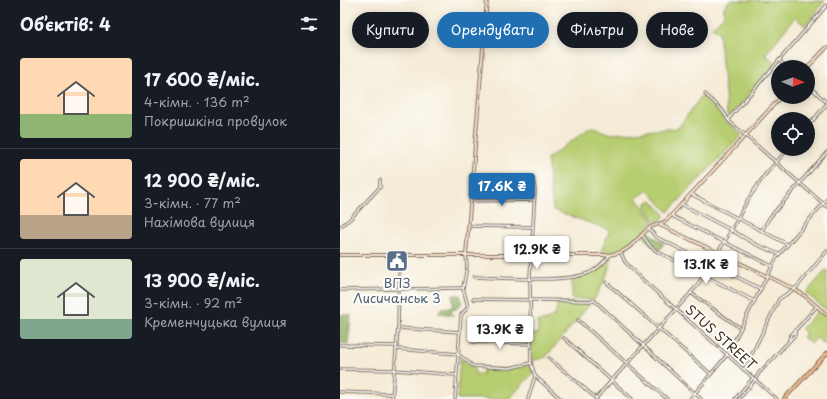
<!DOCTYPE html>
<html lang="uk">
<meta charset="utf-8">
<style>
body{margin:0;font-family:"Playpen Sans",sans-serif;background:#242831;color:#f1f3f6;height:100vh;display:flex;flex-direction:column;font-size:15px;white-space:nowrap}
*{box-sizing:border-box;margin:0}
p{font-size:13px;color:#9ea1a6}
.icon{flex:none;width:22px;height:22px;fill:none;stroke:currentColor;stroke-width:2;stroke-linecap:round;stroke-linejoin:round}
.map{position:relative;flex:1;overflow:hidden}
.side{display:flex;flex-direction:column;background:#171b24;width:340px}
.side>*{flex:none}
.top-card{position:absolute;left:12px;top:12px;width:380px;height:36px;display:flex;gap:8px}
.needle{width:26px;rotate:91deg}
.fabs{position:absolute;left:431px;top:60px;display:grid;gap:8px}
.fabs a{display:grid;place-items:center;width:44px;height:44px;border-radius:50%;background:#171b24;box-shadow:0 2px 10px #0003;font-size:20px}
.price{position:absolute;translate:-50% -34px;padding:0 9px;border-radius:4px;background:#fff;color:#222;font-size:13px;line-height:26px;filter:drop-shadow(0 1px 2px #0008)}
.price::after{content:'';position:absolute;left:50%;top:24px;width:12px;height:9px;margin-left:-6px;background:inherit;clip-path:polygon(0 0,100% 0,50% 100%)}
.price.selected{background:#1f6fb2;color:#fff}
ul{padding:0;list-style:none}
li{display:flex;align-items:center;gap:12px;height:100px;padding:0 20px}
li+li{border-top:1px solid #363941}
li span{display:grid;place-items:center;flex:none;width:112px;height:80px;border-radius:4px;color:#555}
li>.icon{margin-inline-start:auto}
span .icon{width:48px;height:48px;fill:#fffc;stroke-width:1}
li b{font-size:17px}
h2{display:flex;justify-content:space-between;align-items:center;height:48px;padding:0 20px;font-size:17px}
.chip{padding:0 14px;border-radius:18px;background:#171b24;box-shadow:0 2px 10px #0003;font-size:14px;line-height:36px}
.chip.selected{background:#1f6fb2;color:#fff}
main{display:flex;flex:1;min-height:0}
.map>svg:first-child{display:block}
</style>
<main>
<section class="side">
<h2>Об’єктів: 4<svg class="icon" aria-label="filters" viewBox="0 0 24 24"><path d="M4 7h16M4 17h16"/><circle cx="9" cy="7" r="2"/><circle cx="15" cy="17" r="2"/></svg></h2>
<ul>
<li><span style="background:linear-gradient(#ffd9b3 70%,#8fb573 0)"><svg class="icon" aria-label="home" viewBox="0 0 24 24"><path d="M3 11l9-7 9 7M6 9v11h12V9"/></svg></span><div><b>17 600 ₴/міс.</b><p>4-кімн. · 136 m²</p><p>Покришкіна провулок</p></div></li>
<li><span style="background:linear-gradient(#ffd9b3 70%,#b9a48a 0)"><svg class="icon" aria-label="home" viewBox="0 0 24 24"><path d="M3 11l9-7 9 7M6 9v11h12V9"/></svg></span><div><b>12 900 ₴/міс.</b><p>3-кімн. · 77 m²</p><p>Нахімова вулиця</p></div></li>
<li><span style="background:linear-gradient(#dfe7d0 75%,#7fa58c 0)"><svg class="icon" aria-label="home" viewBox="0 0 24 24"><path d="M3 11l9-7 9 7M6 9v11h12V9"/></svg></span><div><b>13 900 ₴/міс.</b><p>3-кімн. · 92 m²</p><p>Кременчуцька вулиця</p></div></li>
</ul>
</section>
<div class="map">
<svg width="487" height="399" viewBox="0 0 487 399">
<rect width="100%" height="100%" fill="#fdfcf7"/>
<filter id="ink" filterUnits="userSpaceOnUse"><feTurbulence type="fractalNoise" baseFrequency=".025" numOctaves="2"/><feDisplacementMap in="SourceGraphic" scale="8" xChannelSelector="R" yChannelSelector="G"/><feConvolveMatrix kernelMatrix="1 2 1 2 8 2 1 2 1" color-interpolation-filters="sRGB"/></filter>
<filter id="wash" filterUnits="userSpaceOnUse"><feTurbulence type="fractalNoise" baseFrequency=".012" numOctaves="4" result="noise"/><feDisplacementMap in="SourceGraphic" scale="16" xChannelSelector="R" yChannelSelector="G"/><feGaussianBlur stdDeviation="0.9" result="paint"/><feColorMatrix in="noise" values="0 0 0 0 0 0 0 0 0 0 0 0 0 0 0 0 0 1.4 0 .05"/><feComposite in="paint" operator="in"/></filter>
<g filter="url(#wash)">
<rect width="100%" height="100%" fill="#f5ebd6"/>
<g fill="#b7cd71" stroke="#797c48">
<polygon points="390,0 485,1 465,26 455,17 425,55 436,62 390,117 387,115 379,32 372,27 384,15 384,7"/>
<polygon points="362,95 380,110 385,119 402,135 328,212 308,190 296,198 314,222 286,248 276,251 260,253 270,230 213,210 207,159 251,127 271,134 338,128"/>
<polygon points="312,200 325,215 321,221 315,221 306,208 306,203"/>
<polygon points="270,257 272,258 266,277 254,300 232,299 232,280 261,269"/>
<polygon points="487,269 487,311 466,293"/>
<polygon points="217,302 251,303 206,357 192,361 191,334 198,334 198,322 207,320 216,314"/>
<polygon points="479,310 487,317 487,343 485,345 477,338 471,344 463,337 466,333 461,329"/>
<polygon points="120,359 134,368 135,374 143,374 143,369 170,369 190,365 193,373 169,399 117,399"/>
</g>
<g fill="#91b063" stroke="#666d40">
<polygon points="309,231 316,238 324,243 319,251 310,244 304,236"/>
<polygon points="113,295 120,295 122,302 118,308 110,311 114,315 98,313 102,308 113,307"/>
<polygon points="0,315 11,315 8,344 0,343"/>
</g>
</g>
<g filter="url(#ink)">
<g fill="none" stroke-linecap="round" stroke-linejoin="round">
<g stroke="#7c6e5e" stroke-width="3.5">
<g id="street">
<polyline points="439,60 446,67"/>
<polyline points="468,85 487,103"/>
<polyline points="365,94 382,110 389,121 487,207"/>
<polyline points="389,121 390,117 487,5"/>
<polyline points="468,126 487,104"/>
<polyline points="351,194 447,244"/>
<polyline points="131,201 193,200"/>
<polyline points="341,204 391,230"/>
<polyline points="332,214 334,217 432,266"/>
<polyline points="129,226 192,227"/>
<polyline points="0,227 10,219 40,187 40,180"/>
<polyline points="309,229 316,237 421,289"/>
<polyline points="391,230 415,244 439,254"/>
<polyline points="422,230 430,217 487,152"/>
<polyline points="302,235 311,247 318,252 414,301"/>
<polyline points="281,253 285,262 303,280 437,399"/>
<path d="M134,277C165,278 222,283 249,273C258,269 264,262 270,255"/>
<polyline points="266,282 371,374"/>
<polyline points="0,290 123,288"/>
<polyline points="351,293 400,328"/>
<polyline points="133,299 255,301 361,399"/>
<polyline points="133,320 189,321"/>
<polyline points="238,320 327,399"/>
<polyline points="58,328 120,332"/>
<polyline points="224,338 292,399"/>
<polyline points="449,340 451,335 455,331"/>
<polyline points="132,342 190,344"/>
<polyline points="0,345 57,346"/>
<polyline points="57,349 118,354 133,366 170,368 191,363 195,376 221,399"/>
<polyline points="209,358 257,399"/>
<polyline points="191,363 190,278 195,190 193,179"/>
<polyline points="0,369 55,370 116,375"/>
<polyline points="404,370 439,299 456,288 487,251"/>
<polyline points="0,392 52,394"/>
<polyline points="52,399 58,328 59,274"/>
<polyline points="115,399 121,315 128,307 123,288 127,267 126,255"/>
<polyline points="188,399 195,376"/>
<polyline points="255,399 357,286 391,231 407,201 424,176 448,149"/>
<polyline points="350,399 387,355 437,257 487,199"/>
<polyline points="395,399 413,378"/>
<polyline points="399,399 415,380 419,373 455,335 455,331 477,306"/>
</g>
</g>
<g stroke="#7c6e5e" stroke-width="4">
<g id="secondary">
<polyline points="468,67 487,47"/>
<polyline points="320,225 454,289 465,296 487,315"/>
<path d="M0,255H267C290,253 293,242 308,229C313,224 320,225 326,221L441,97"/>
<polyline points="126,255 147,0"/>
</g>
</g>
<g stroke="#7c6e5e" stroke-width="4.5">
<polyline id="primary" points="444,399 487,353"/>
</g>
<use href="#street" stroke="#fff" stroke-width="1.5"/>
<use href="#secondary" stroke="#fde4d0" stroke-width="2"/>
<use href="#primary" stroke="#f9bc8a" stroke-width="2.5"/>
</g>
</g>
<defs>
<g id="civic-square" transform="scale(1.15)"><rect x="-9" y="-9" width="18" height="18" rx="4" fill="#5c6f8a" stroke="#fdfcf7"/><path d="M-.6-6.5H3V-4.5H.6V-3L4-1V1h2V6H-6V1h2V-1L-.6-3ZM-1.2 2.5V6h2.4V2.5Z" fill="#fff"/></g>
</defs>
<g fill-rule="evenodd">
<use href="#civic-square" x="57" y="261"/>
</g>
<g text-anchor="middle" stroke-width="4" stroke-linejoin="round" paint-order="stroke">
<g font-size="13" fill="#4e5e75" stroke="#fdfcf7">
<text x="57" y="288">ВПЗ<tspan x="57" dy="15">Лисичанськ 3</tspan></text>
</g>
<g font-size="13" fill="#3b2a1e" stroke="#fdfcf7">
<text transform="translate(381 337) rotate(42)" y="5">STUS STREET</text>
</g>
</g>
</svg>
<div class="fabs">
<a><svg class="needle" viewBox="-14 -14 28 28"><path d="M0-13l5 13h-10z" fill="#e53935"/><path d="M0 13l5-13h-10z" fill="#9ea1a6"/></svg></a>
<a><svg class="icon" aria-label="locate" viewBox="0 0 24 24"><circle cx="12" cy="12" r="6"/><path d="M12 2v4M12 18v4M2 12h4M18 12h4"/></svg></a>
</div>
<b class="price selected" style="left:162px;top:207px">17.6K ₴</b>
<b class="price" style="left:197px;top:270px">12.9K ₴</b>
<b class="price" style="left:366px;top:285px">13.1K ₴</b>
<b class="price" style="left:160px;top:350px">13.9K ₴</b>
<div class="top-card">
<a class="chip">Купити</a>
<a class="chip selected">Орендувати</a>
<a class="chip">Фільтри</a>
<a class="chip">Нове</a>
</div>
</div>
</main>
